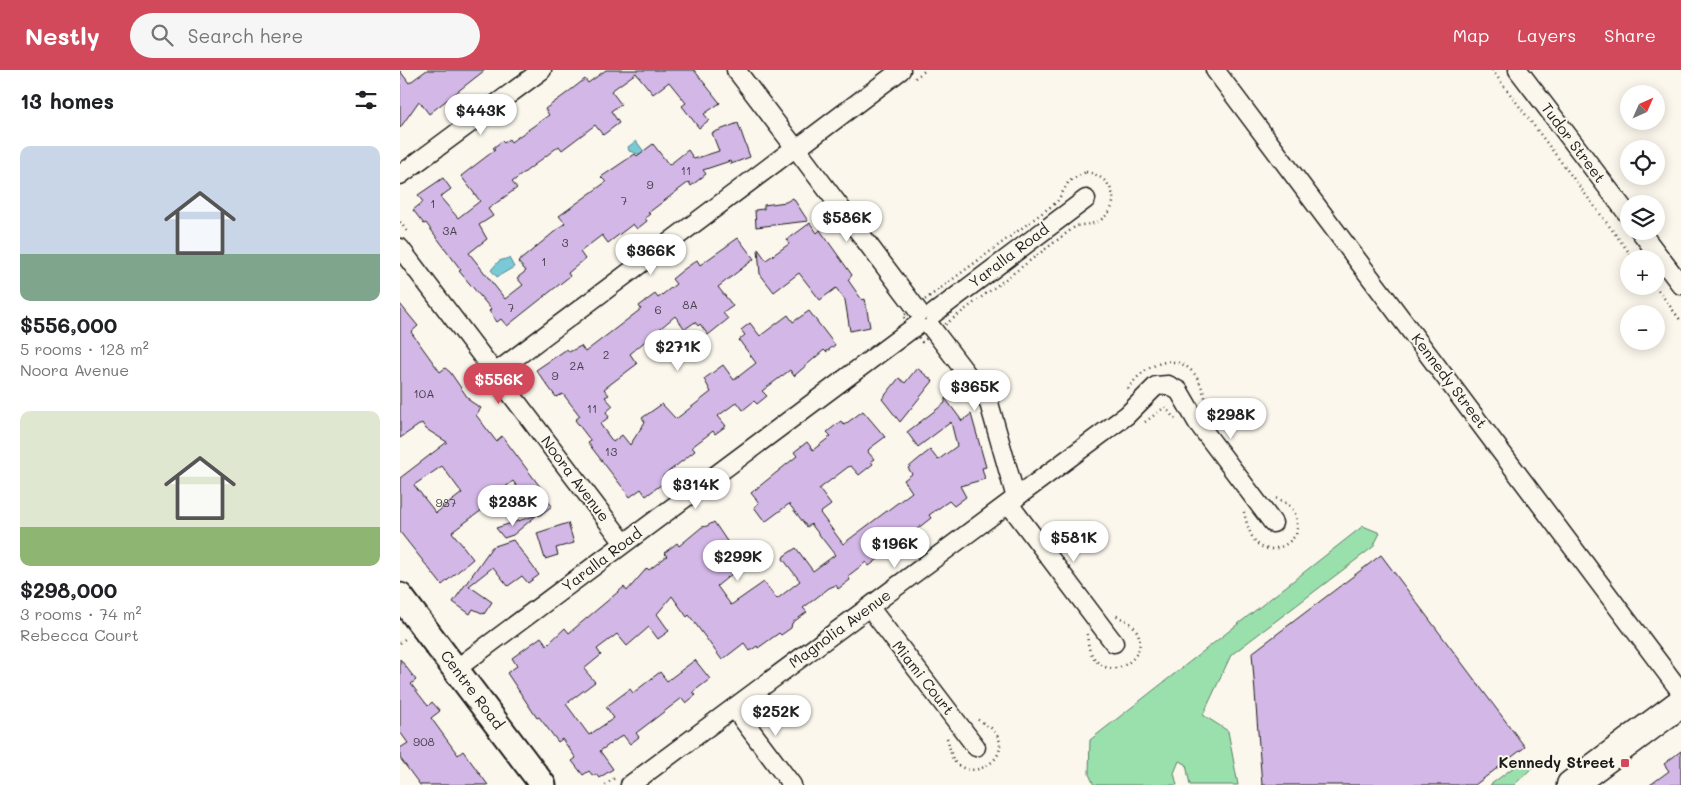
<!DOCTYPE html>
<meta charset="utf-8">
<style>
body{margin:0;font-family:Mali,sans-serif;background:#f6f6f6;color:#202124;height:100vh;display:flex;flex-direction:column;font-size:19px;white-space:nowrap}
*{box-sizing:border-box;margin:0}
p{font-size:16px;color:#757577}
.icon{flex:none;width:28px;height:28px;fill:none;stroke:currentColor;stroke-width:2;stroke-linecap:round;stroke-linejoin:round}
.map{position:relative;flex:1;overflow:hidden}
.side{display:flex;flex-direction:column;background:#fff;width:400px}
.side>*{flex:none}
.needle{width:32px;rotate:45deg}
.controls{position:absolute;left:1220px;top:15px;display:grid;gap:10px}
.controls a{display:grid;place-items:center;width:45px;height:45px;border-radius:50%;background:#fff;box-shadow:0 2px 12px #0003;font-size:25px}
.price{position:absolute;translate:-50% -42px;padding:0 11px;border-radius:18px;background:#fff;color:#222;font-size:16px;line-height:32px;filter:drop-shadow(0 1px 2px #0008)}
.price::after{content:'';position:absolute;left:50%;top:30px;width:15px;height:11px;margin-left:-8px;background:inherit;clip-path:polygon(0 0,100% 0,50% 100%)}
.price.selected{background:#d1495b;color:#fff}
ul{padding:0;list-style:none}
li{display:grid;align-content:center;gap:10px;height:265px;padding:0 20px}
li span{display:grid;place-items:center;height:155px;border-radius:10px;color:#555}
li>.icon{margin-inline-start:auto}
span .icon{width:90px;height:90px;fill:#fffc;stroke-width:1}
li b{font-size:21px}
h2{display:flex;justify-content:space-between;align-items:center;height:60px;padding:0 20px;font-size:21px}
header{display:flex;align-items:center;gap:30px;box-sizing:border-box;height:70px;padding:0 25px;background:#d1495b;color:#fff}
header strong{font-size:24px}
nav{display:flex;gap:28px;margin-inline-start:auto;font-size:18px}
.search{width:350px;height:45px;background:#f6f6f6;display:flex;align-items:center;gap:12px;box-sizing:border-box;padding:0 18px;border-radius:28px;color:#757577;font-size:19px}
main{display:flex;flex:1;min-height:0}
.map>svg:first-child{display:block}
</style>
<header>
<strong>Nestly</strong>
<div class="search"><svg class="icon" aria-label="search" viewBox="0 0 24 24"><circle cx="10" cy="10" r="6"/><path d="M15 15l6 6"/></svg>Search here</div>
<nav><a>Map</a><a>Layers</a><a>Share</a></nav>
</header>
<main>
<section class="side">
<h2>13 homes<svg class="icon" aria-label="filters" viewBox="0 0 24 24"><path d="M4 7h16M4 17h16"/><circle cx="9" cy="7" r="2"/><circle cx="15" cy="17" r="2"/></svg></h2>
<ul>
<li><span style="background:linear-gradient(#c9d6e8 70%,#7fa58c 0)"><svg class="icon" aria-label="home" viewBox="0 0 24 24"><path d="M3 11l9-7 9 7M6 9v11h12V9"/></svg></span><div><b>$556,000</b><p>5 rooms · 128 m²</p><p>Noora Avenue</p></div></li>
<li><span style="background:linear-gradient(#dfe7d0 75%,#8fb573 0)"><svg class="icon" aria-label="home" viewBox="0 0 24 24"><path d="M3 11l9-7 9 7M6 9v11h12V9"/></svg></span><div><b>$298,000</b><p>3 rooms · 74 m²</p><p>Rebecca Court</p></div></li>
</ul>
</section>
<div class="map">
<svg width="1281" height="715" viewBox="0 0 1281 715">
<rect width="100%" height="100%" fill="#fbf7ec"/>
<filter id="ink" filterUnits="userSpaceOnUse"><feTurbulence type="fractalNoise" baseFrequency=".02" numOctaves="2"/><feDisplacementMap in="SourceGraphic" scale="10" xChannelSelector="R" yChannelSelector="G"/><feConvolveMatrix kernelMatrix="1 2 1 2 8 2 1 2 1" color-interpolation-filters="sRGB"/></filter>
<g filter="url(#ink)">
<g fill="#9ae0ad" stroke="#5b7e64">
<polygon points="963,456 980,463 973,477 831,585 803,645 828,661 838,715 790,715 786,694 779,691 774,703 777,715 694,715 689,704 690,670"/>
<polygon points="1126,688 1135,695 1114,715 1090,715"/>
</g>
<g fill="#7ac9d7" stroke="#54848c">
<polygon points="236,71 248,87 229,81 228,77"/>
<polygon points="109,188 114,197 97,207 91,200 99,191"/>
</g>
<g fill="#d3b8e7" stroke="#1c1c1c" fill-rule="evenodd">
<polygon points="27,0 85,0 29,44 19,31 0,58 0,1 9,13"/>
<polygon points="206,0 294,0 320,33 304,44 309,50 299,58 282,36 286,33 269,12 253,24 236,3 211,21 221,34 211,41 219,53 203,65 195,55 162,80 159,76 112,112 117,118 88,139 93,146 79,155 87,169 69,183 105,229 123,215 117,208 126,201 118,192 165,153 159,146 206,112 201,107 235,84 237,86 253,74 269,95 288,80 294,89 319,81 312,63 338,53 350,87 331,94 330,91 303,100 306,104 291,116 289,112 248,143 250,144 245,148 247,151 237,159 233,154 208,173 202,165 180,182 185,189 168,203 170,206 107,256 101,249 97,252 89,241 91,239 59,201 61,200 26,153 24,154 13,140 23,132 18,125 43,108 51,119 40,127 58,148 80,131 61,106 95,80 93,78 102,71 104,73 109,69 111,72 149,45 145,39 167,23 185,9 188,13"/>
<polygon points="393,128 408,151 356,157 355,140 364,139 364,135 386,132"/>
<polygon points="410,153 417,163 420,160 452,205 448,210 462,230 465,229 470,257 450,261 445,230 436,218 420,230 399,203 374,222 360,204 358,179 366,190 389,174 387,170"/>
<polygon points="338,168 354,189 318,217 333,236 323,243 328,249 308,265 300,254 298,256 295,252 285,259 275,246 230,284 237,294 204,319 209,325 205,327 213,336 206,342 209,347 200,354 213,372 222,365 230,375 245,352 242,348 262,334 276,349 311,322 304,309 323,295 334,310 356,293 339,270 345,265 341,260 350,253 360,266 388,245 393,252 409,241 435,275 426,282 424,280 394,306 390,300 362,321 367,326 357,334 354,331 343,340 337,332 318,346 326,356 315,364 313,361 292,377 295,381 263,406 266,411 246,426 241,419 230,427 188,373 191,371 175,350 180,346 163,324 156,327 136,300 167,279 169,282 181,276 185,282 241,239 239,236 255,224 258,228 276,214 272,209 283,200 297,190 300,195"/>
<path d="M0,234L18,256L11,262L40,302L45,298L50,302L70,331L81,338L76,345L96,371L102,366L147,426L145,427L152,436L139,446L113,411L94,426L97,429L52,462L73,489L42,515L0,462V408L47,372L26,359L22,353L0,368ZM42,396L62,423L36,443L14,415Z"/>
<polygon points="517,298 533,311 500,352 482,329 499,308 505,313"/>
<polygon points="545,328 562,351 571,344 586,397 582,398 585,409 560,416 566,427 554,436 549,431 529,445 531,448 481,487 469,496 466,492 448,506 450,510 438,519 436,515 429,518 403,538 407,542 392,553 391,558 381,565 379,563 358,578 357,576 350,581 344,573 322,590 289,545 287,547 272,526 257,544 269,561 258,569 249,557 227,576 217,564 197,579 201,585 184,599 195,612 166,634 189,665 214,648 206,637 230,619 233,623 260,602 267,611 295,590 310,609 293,622 296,625 286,633 282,628 236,663 239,667 230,674 223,665 200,681 213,699 199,708 196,704 193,706 189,701 183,705 172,691 176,688 162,669 158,672 139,647 137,648 107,603 117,596 112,588 141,567 147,575 165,558 169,563 224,517 227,521 247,498 249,500 267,486 264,483 277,473 279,476 302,457 307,456 314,452 343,495 317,516 331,535 364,512 377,529 400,511 383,489 384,486 396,478 413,501 435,485 411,454 407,457 389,434 365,452 354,437 359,433 351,423 397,386 394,382 407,372 413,380 431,366 427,362 441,351 444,355 463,341 485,367 469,379 468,382 474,389 471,391 473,394 459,405 451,396 448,397 419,419 431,435 420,443 443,474 512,422 504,410 512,404 508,398 516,391 530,380 538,390 557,376 551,352 518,377 507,362 545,333"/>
<polygon points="137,445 113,465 104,468 96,458"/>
<polygon points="168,453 174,473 156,478 158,485 145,489 137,463"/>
<polygon points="113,470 139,505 128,513 122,506 108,516 93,497 69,516 92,532 84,544 73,539 70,544 53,532 92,477"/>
<polygon points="981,485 1125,677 1075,715 862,715 852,583"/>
<polygon points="0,589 16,610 11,614 28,636 32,632 40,641 31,648 58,685 63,681 88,715 20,715 0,688 0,678 8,673 0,662"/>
<polygon points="1281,681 1281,715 1250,715 1269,701 1264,694"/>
</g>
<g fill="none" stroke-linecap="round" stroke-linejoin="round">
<g stroke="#1c1c1c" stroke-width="21">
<g id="minor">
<polyline points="336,0 390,71"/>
<polyline points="815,0 1281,622"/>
<polyline points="1118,0 1229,146"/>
<polyline points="403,74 501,0"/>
<polyline points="401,85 519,242"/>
<polyline points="0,105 142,0"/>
<polyline points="1240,161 1281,215"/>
<polyline points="0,178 224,473"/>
<polyline points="533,244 686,129"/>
<polyline points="531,257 589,333 616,428"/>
<polyline points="95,303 388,83"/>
<polyline points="609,434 714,573"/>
<polyline points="470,538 576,677"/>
<polyline points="56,599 517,255"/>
<polyline points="334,638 392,715"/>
<polyline points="230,715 727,345 756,316 768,315 779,321 797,352 873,453"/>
</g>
</g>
<g stroke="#1c1c1c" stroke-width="29">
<polyline id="secondary" points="0,526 143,715"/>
</g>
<g stroke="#1c1c1c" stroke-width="31">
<polyline id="trunk" points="1171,715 1281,633"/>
</g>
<g stroke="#1c1c1c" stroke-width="2.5" stroke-dasharray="1 4" stroke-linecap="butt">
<polyline points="1092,0 1234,189"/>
<polyline points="515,8 526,0"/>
<path d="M686,102C709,105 725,132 702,149C695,155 685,154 676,156L522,272L503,246L657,132L669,111Z"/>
<polyline points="0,152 9,164"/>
<polyline points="1255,216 1281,251"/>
<path d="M728,319C743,295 778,277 798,309C802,317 805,326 807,335"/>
<polyline points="745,352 765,337 777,352"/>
<path d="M844,442C848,459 854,484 877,478C885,476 890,472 896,465C900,445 893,434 875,428"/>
<path d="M687,564C688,571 688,578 691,583C709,620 760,581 731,554C725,549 719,548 714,544"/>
<polyline points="0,573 6,568"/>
<path d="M547,668C550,676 550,684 554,691C574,715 617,684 593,660C589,655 582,653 577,649"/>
<polyline points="205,715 216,707"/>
</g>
<use href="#minor" stroke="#fbf7ec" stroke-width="18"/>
<use href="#secondary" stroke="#fbf7ec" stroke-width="25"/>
<use href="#trunk" stroke="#fbf7ec" stroke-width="28"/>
</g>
</g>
<rect fill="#d1495b" stroke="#fbf7ec" stroke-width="2" x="1220" y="688" width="10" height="10" rx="2.5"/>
<g text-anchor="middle" stroke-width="4" stroke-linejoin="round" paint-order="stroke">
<g font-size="12" fill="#4a434f">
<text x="286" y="105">11</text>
<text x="250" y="119">9</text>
<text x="224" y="135">7</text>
<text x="33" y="138">1</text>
<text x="50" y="165">3A</text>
<text x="165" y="177">3</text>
<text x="144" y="196">1</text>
<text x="290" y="239">8A</text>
<text x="111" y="242">7</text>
<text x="258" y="244">6</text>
<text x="206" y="289">2</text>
<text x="177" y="300">2A</text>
<text x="155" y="310">9</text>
<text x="24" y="328">10A</text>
<text x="192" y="343">11</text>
<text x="211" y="386">13</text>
<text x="46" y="437">987</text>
<text x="24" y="676">908</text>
</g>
<g font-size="15" fill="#1c1c1c" stroke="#fbf7ec">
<text transform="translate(1173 73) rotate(53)" y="5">Tudor Street</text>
<text transform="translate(609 186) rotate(-37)" y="5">Yaralla Road</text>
<text transform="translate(1049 311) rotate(53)" y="5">Kennedy Street</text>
<text transform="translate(175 409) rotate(53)" y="5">Noora Avenue</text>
<text transform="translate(202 490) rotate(-37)" y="5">Yaralla Road</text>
<text transform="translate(440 559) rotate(-36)" y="5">Magnolia Avenue</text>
<text transform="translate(523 608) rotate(52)" y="5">Miami Court</text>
<text transform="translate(72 620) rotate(53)" y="5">Centre Road</text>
</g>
<g font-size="15" font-weight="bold" fill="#1c1c1c" stroke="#fbf7ec" text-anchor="end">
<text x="1215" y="698">Kennedy Street</text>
</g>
</g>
</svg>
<div class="controls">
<a><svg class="needle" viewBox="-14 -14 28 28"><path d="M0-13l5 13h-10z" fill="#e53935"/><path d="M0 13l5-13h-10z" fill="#757577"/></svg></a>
<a><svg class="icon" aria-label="locate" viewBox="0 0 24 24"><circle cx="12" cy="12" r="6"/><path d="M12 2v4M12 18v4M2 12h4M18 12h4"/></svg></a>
<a><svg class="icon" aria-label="layers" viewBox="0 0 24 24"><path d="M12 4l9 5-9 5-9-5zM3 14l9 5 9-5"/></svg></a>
<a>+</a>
<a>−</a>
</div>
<b class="price" style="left:81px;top:66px">$443K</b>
<b class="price" style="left:447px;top:173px">$586K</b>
<b class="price" style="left:251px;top:206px">$366K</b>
<b class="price" style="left:278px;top:302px">$271K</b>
<b class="price selected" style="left:99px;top:335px">$556K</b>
<b class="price" style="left:575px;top:342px">$365K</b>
<b class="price" style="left:831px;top:370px">$298K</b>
<b class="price" style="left:296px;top:440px">$314K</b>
<b class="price" style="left:113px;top:457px">$238K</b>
<b class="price" style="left:674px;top:493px">$581K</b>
<b class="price" style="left:495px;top:499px">$196K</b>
<b class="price" style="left:338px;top:512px">$299K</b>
<b class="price" style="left:376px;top:667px">$252K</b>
</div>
</main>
